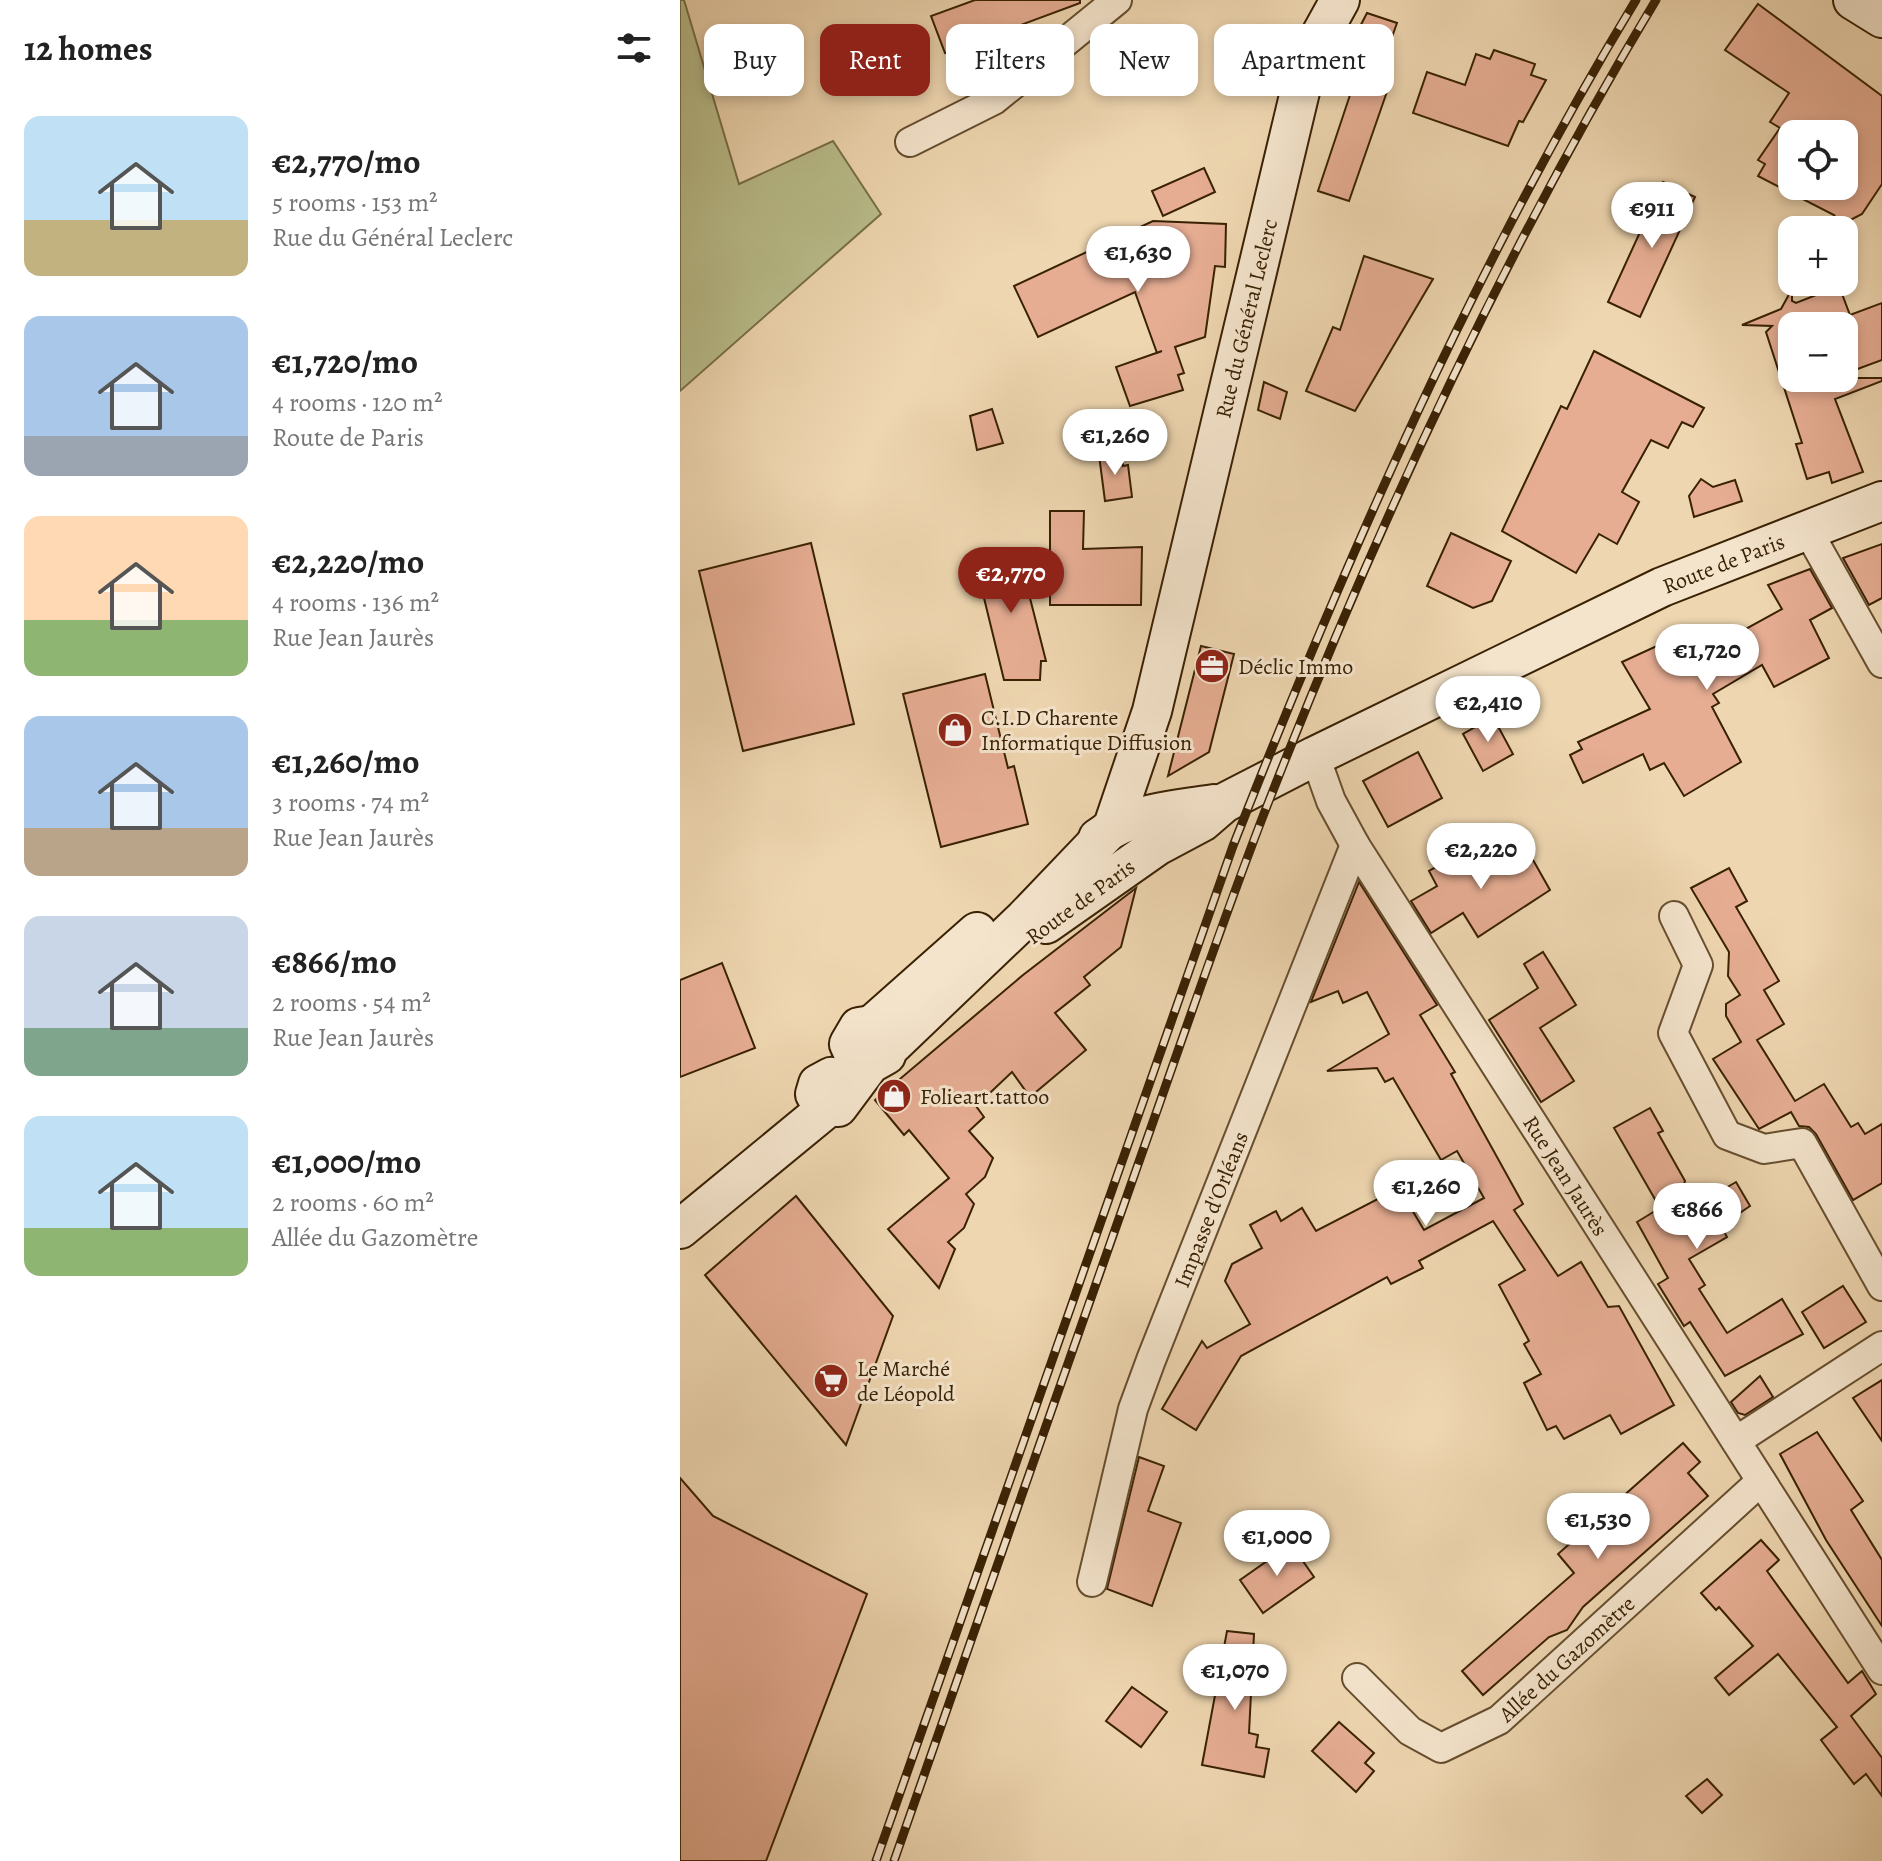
<!DOCTYPE html>
<meta charset="utf-8">
<style>
body{margin:0;font-family:Alegreya,serif;background:#f6f6f6;color:#222;height:100vh;display:flex;flex-direction:column;font-size:30px;white-space:nowrap}
*{box-sizing:border-box;margin:0}
p{font-size:26px;color:#767676}
.icon{flex:none;width:44px;height:44px;fill:none;stroke:currentColor;stroke-width:2;stroke-linecap:round;stroke-linejoin:round}
.map{position:relative;flex:1;overflow:hidden}
.sheet{display:flex;flex-direction:column;background:#fff;width:680px}
.sheet>*{flex:none}
.guide{position:absolute;left:24px;top:24px;width:760px;height:72px;display:flex;gap:16px}
.tools{position:absolute;left:1098px;top:120px;display:grid;gap:16px}
.tools a{display:grid;place-items:center;width:80px;height:80px;border-radius:16px;background:#fff;box-shadow:0 4px 12px #0003;font-size:40px}
.price{position:absolute;translate:-50% -68px;padding:0 18px;border-radius:28px;background:#fff;color:#222;font-size:26px;line-height:52px;filter:drop-shadow(0 2px 4px #0008)}
.price::after{content:'';position:absolute;left:50%;top:48px;width:24px;height:18px;margin-left:-12px;background:inherit;clip-path:polygon(0 0,100% 0,50% 100%)}
.price.active{background:#8f2418;color:#fff}
ul{padding:0;list-style:none}
li{display:flex;align-items:center;gap:24px;height:200px;padding:0 24px}
li span{display:grid;place-items:center;flex:none;width:224px;height:160px;border-radius:16px;color:#555}
li>.icon{margin-inline-start:auto}
span .icon{width:96px;height:96px;fill:#fffc;stroke-width:1}
li b{font-size:34px}
h2{display:flex;justify-content:space-between;align-items:center;height:96px;padding:0 24px;font-size:34px}
.pill{padding:0 28px;border-radius:16px;background:#fff;box-shadow:0 4px 12px #0003;font-size:28px;line-height:72px}
.pill.active{background:#8f2418;color:#fff}
main{display:flex;flex:1;min-height:0}
.map>svg:first-child{display:block}
</style>
<main>
<section class="sheet">
<h2>12 homes<svg class="icon" aria-label="filters" viewBox="0 0 24 24"><path d="M4 7h16M4 17h16"/><circle cx="9" cy="7" r="2"/><circle cx="15" cy="17" r="2"/></svg></h2>
<ul>
<li><span style="background:linear-gradient(#bfe0f5 65%,#c2b280 0)"><svg class="icon" aria-label="home" viewBox="0 0 24 24"><path d="M3 11l9-7 9 7M6 9v11h12V9"/></svg></span><div><b>€2,770/mo</b><p>5 rooms · 153 m²</p><p>Rue du Général Leclerc</p></div></li>
<li><span style="background:linear-gradient(#a9c7e8 75%,#9aa5b1 0)"><svg class="icon" aria-label="home" viewBox="0 0 24 24"><path d="M3 11l9-7 9 7M6 9v11h12V9"/></svg></span><div><b>€1,720/mo</b><p>4 rooms · 120 m²</p><p>Route de Paris</p></div></li>
<li><span style="background:linear-gradient(#ffd9b3 65%,#8fb573 0)"><svg class="icon" aria-label="home" viewBox="0 0 24 24"><path d="M3 11l9-7 9 7M6 9v11h12V9"/></svg></span><div><b>€2,220/mo</b><p>4 rooms · 136 m²</p><p>Rue Jean Jaurès</p></div></li>
<li><span style="background:linear-gradient(#a9c7e8 70%,#b9a48a 0)"><svg class="icon" aria-label="home" viewBox="0 0 24 24"><path d="M3 11l9-7 9 7M6 9v11h12V9"/></svg></span><div><b>€1,260/mo</b><p>3 rooms · 74 m²</p><p>Rue Jean Jaurès</p></div></li>
<li><span style="background:linear-gradient(#c9d6e8 70%,#7fa58c 0)"><svg class="icon" aria-label="home" viewBox="0 0 24 24"><path d="M3 11l9-7 9 7M6 9v11h12V9"/></svg></span><div><b>€866/mo</b><p>2 rooms · 54 m²</p><p>Rue Jean Jaurès</p></div></li>
<li><span style="background:linear-gradient(#bfe0f5 70%,#8fb573 0)"><svg class="icon" aria-label="home" viewBox="0 0 24 24"><path d="M3 11l9-7 9 7M6 9v11h12V9"/></svg></span><div><b>€1,000/mo</b><p>2 rooms · 60 m²</p><p>Allée du Gazomètre</p></div></li>
</ul>
</section>
<div class="map">
<svg width="1202" height="1861" viewBox="0 0 1202 1861">
<rect width="100%" height="100%" fill="#eed6b0"/>
<filter id="stains"><feTurbulence type="fractalNoise" baseFrequency=".0025" numOctaves="4"/><feColorMatrix values="0 0 0 0 .2 0 0 0 0 .09 0 0 0 0 .02 0 0 0 .5 -.17"/></filter>
<radialGradient id="worn" r=".72"><stop offset=".6" stop-color="#630" stop-opacity="0"/><stop offset="1" stop-color="#630" stop-opacity=".3"/></radialGradient>
<polygon fill="#b9bd8b" stroke="#796f47" stroke-width="2" points="0,0 4,0 59,184 153,141 201,214 0,391"/>
<g fill="#e6ad93" stroke="#392103" stroke-width="2" fill-rule="evenodd">
<polygon points="295,0 400,0 400,3 265,53 251,16"/>
<path d="M1078,4L1202,96V184L1182,214L1161,225L1154,215L1078,176L1085,164L1078,160L1100,128L1090,122L1109,93L1045,50ZM1112,134H1164V186H1112Z"/>
<polygon points="687,13 717,23 697,79 710,83 669,201 638,191 671,92 656,87 672,42"/>
<polygon points="814,50 855,64 851,75 866,80 843,122 839,121 828,146 733,113 747,72 785,85 796,54 810,59"/>
<polygon points="524,168 535,192 483,216 472,191"/>
<polygon points="983,182 1015,197 960,317 928,302"/>
<polygon points="473,221 546,224 545,267 535,266 525,337 495,347 504,373 498,375 503,390 450,406 436,367 482,351 477,353 455,292 358,337 334,286"/>
<polygon points="684,256 753,279 675,411 626,391 653,327 660,330"/>
<polygon points="1159,286 1170,315 1202,303 1202,360 1164,374 1164,326 1112,326 1112,378 1202,378 1202,381 1155,399 1183,472 1152,483 1149,472 1127,479 1116,444 1122,443 1086,332 1092,326 1062,325 1101,309 1112,289 1112,301 1116,303"/>
<polygon points="914,351 1024,408 1013,427 1002,422 988,448 971,440 942,492 959,502 937,544 919,534 896,573 822,531 881,406 887,409"/>
<polygon points="584,382 607,392 600,419 578,410"/>
<polygon points="312,409 323,443 297,450 290,416"/>
<polygon points="441,452 443,466 448,465 452,497 425,501 419,455"/>
<polygon points="1021,479 1033,487 1055,480 1062,501 1014,517 1009,496"/>
<polygon points="370,511 404,511 403,549 462,547 461,605 370,605"/>
<polygon points="771,533 831,561 812,601 793,608 747,586"/>
<polygon points="131,543 174,724 63,751 19,571"/>
<polygon points="1202,544 1202,598 1189,605 1163,558"/>
<polygon points="320,551 338,551 366,661 361,661 360,680 324,680 294,557"/>
<polygon points="1130,569 1152,608 1130,620 1149,658 1094,687 1082,665 1033,694 1039,703 1032,707 1061,762 1004,796 984,763 970,770 963,754 903,783 890,755 902,749 898,742 970,709 942,662 981,644 993,669 1102,609 1088,585"/>
<polygon points="521,646 554,654 529,752 488,776"/>
<polygon points="305,674 328,768 334,766 348,824 261,847 223,694"/>
<polygon points="813,717 833,754 803,771 783,734"/>
<polygon points="738,752 762,798 708,827 683,781"/>
<polygon points="844,844 870,890 798,937 783,913 751,933 731,901 757,886 749,871 788,849 799,870"/>
<polygon points="1049,868 1067,901 1056,907 1099,981 1084,990 1104,1024 1077,1040 1115,1101 1144,1084 1171,1127 1178,1123 1185,1134 1202,1124 1202,1183 1173,1200 1136,1134 1129,1127 1119,1126 1111,1112 1079,1129 1033,1059 1061,1042 1046,1016 1046,1004 1060,995 1048,976 1049,952 1011,888"/>
<polygon points="679,882 757,1005 740,1015 775,1072 771,1074 843,1204 834,1210 878,1276 901,1262 928,1307 939,1306 994,1405 941,1434 930,1415 884,1439 876,1426 867,1430 844,1383 861,1374 844,1344 849,1341 819,1285 845,1270 813,1221 739,1261 743,1268 711,1284 707,1277 561,1356 516,1430 482,1409 522,1341 527,1348 570,1324 545,1281 552,1264 582,1248 570,1225 596,1211 601,1221 622,1208 636,1231 719,1188 744,1230 804,1198 777,1151 761,1160 713,1078 705,1082 697,1068 647,1071 709,1034 687,992 663,1003 658,991 631,1002"/>
<polygon points="456,888 441,947 404,977 410,985 375,1013 406,1050 350,1097 332,1072 296,1106 304,1117 289,1131 313,1158 305,1177 286,1194 294,1204 284,1228 268,1242 275,1249 259,1288 208,1229 269,1178 229,1130 224,1135 195,1100 343,975"/>
<polygon points="863,952 896,1005 860,1028 894,1081 861,1102 809,1020 858,988 844,964"/>
<polygon points="42,963 75,1048 0,1077 0,980"/>
<polygon points="970,1108 983,1131 978,1133 1005,1181 995,1218 1056,1182 1070,1206 1041,1226 1047,1237 1009,1259 1025,1285 1019,1289 1047,1333 1102,1299 1123,1334 1045,1376 1010,1322 1004,1326 978,1284 988,1278 957,1222 980,1208 934,1128"/>
<polygon points="116,1196 213,1316 166,1445 25,1275"/>
<polygon points="1163,1286 1186,1322 1144,1348 1122,1312"/>
<polygon points="1080,1376 1093,1397 1065,1415 1058,1413 1051,1402"/>
<polygon points="1202,1380 1202,1441 1173,1398"/>
<polygon points="1137,1432 1183,1501 1171,1510 1202,1560 1202,1626 1146,1540 1100,1454"/>
<polygon points="1003,1443 1020,1462 1008,1473 1028,1496 903,1607 887,1630 869,1637 803,1695 782,1671 894,1573 878,1554"/>
<polygon points="459,1457 484,1466 468,1511 501,1523 472,1606 427,1589"/>
<polygon points="0,1478 33,1516 187,1594 86,1861 0,1861"/>
<polygon points="1081,1540 1099,1560 1087,1571 1168,1683 1182,1671 1196,1694 1171,1716 1202,1758 1202,1796 1186,1774 1174,1784 1141,1740 1157,1727 1098,1654 1049,1695 1035,1678 1073,1646 1039,1607 1036,1610 1021,1593"/>
<polygon points="611,1544 634,1577 583,1613 560,1580"/>
<polygon points="547,1631 574,1634 569,1733 578,1735 576,1747 589,1749 584,1777 522,1765"/>
<polygon points="452,1687 487,1712 461,1747 426,1721"/>
<polygon points="659,1722 694,1753 685,1763 694,1771 676,1792 632,1751"/>
<polygon points="1027,1779 1042,1795 1022,1813 1006,1796"/>
</g>
<g fill="none" stroke-linecap="round" stroke-linejoin="round">
<g stroke="#664e2e" stroke-width="32">
<g id="street">
<polyline points="230,142 314,100 437,0"/>
<polyline points="1128,531 1202,663"/>
<path id="s1" d="M635,756L651,801L675,845L1202,1670"/>
<polyline points="994,916 1018,965 993,1033 1047,1135 1084,1149 1122,1143 1202,1286"/>
<polyline points="1056,1441 1202,1346"/>
<path id="s2" d="M412,1582L453,1409L471,1360L675,845"/>
<path id="s3" d="M677,1678L730,1731L761,1748L819,1720L1081,1481"/>
</g>
</g>
<g stroke="#392103" stroke-width="42">
<g id="secondary">
<polyline points="1173,0 1202,18"/>
<path d="M418,838C450,813 494,810 534,804"/>
<path id="s4" d="M366,924L477,846L522,822L544,803L635,756L982,587L1202,501"/>
<polyline points="192,1025 297,932"/>
<path id="s5" d="M208,1049L344,919L433,826L472,711L628,58L660,0"/>
<polyline points="166,1094 164,1084 151,1077 138,1084 135,1094 143,1106 158,1107 190,1064 206,1055 207,1037 192,1025 179,1027 169,1044 177,1061 190,1064"/>
<polyline points="0,1229 147,1108"/>
</g>
</g>
<use href="#street" stroke="#f4e4cc" stroke-width="28"/>
<use href="#secondary" stroke="#f4e4cc" stroke-width="38"/>
<g stroke="#392103" stroke-width="9">
<g id="rail">
<path d="M196,1861L553,846C667,556 794,267 956,0"/>
<path d="M214,1861C294,1632 374,1402 455,1173C498,1052 539,930 585,811C694,532 821,257 976,0"/>
</g>
</g>
<use href="#rail" stroke="#f4e4cc" stroke-width="6" stroke-dasharray="18" stroke-linecap="butt"/>
</g>
<defs>
<g id="office-disc" transform="scale(1.8)"><circle r="9.5" fill="#8f2418" stroke="#f4e4cc"/><path d="M-6-3h4V-5.5h4V-3h4V5H-6ZM-1-4.5V-3h2v-1.5ZM-6 0V1H6V0Z" fill="#fff"/></g>
<g id="shop-disc" transform="scale(1.8)"><circle r="9.5" fill="#8f2418" stroke="#f4e4cc"/><path d="M-5-2.5h2.3a2.7 3.5 0 0 1 5.4 0H5L5.5 6h-11ZM-1.5-2.5h3a1.5 2.3 0 0 0-3 0Z" fill="#fff"/></g>
<g id="supermarket-disc" transform="scale(1.8)"><circle r="9.5" fill="#8f2418" stroke="#f4e4cc"/><path d="M-6-5.5h2.5l.6 2H6L4.5 2H-2.5L-4.4-4H-6ZM-1.5 3.2a1.3 1.3 0 1 0 .1 0ZM3 3.2a1.3 1.3 0 1 0 .1 0Z" fill="#fff"/></g>
</defs>
<g fill-rule="evenodd">
<use href="#office-disc" x="532" y="666"/>
<use href="#shop-disc" x="275" y="730"/>
<use href="#shop-disc" x="214" y="1096"/>
<use href="#supermarket-disc" x="151" y="1381"/>
</g>
<g text-anchor="middle" stroke-width="6" stroke-linejoin="round" paint-order="stroke">
<g font-size="22" fill="#392103" stroke="#f4e4cc">
<text dy="8" stroke="none"><textPath href="#s5" startOffset="842">Rue du Général Leclerc</textPath></text>
<text dy="8" stroke="none"><textPath href="#s4" startOffset="770">Route de Paris</textPath></text>
<text transform="translate(400 901) rotate(-36)" y="8">Route de Paris</text>
<text dy="8" stroke="none"><textPath href="#s1" startOffset="490">Rue Jean Jaurès</textPath></text>
<text dy="8" stroke="none"><textPath href="#s2" startOffset="392">Impasse d'Orléans</textPath></text>
<text dy="8" stroke="none"><textPath href="#s3" startOffset="266">Allée du Gazomètre</textPath></text>
</g>
<g font-size="22" fill="#392103" stroke="#f4e4cc" text-anchor="start">
<text x="558" y="674">Déclic Immo</text>
<text x="301" y="725">C.I.D Charente<tspan x="301" dy="25">Informatique Diffusion</tspan></text>
<text x="240" y="1104">Folieart.tattoo</text>
<text x="177" y="1376">Le Marché<tspan x="177" dy="25">de Léopold</tspan></text>
</g>
</g>
<rect width="100%" height="100%" filter="url(#stains)"/>
<rect width="100%" height="100%" fill="url(#worn)"/>
</svg>
<div class="tools">
<a><svg class="icon" aria-label="locate" viewBox="0 0 24 24"><circle cx="12" cy="12" r="6"/><path d="M12 2v4M12 18v4M2 12h4M18 12h4"/></svg></a>
<a>+</a>
<a>−</a>
</div>
<b class="price" style="left:972px;top:250px">€911</b>
<b class="price" style="left:458px;top:294px">€1,630</b>
<b class="price" style="left:435px;top:477px">€1,260</b>
<b class="price active" style="left:331px;top:615px">€2,770</b>
<b class="price" style="left:1027px;top:692px">€1,720</b>
<b class="price" style="left:808px;top:744px">€2,410</b>
<b class="price" style="left:801px;top:891px">€2,220</b>
<b class="price" style="left:746px;top:1228px">€1,260</b>
<b class="price" style="left:1017px;top:1251px">€866</b>
<b class="price" style="left:918px;top:1561px">€1,530</b>
<b class="price" style="left:597px;top:1578px">€1,000</b>
<b class="price" style="left:555px;top:1712px">€1,070</b>
<div class="guide">
<a class="pill">Buy</a>
<a class="pill active">Rent</a>
<a class="pill">Filters</a>
<a class="pill">New</a>
<a class="pill">Apartment</a>
</div>
</div>
</main>
